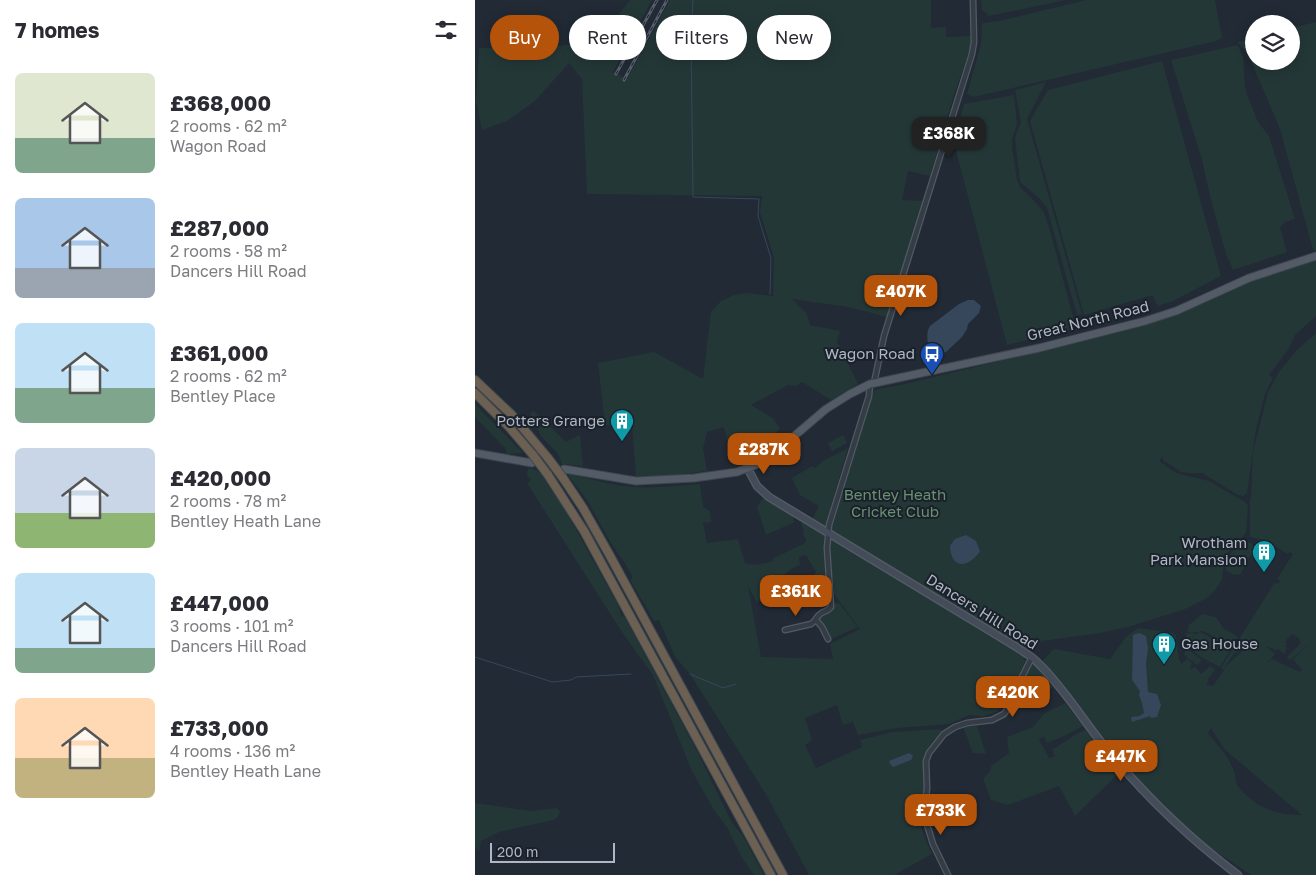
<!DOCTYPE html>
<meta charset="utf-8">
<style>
body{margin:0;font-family:"Golos Text",sans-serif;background:#f7f7f7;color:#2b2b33;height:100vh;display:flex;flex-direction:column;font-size:19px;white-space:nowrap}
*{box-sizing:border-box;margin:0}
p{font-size:16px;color:#7c7c81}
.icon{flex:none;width:28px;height:28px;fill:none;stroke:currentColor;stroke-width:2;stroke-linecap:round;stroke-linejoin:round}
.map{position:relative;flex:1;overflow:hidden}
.drawer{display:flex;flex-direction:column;background:#fff;width:475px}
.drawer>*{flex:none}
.guide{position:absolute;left:15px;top:15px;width:475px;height:45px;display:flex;gap:10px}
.controls{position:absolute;left:770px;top:15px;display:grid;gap:10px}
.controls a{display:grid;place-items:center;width:55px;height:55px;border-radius:50%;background:#fff;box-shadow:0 2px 12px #0003;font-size:25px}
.scale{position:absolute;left:15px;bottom:12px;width:125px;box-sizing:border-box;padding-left:5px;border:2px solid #aeb7c3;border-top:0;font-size:14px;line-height:18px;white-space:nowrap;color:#aeb7c3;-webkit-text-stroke:4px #1a212a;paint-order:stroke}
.price{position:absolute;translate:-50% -42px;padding:0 11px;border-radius:10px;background:#b45309;color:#fff;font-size:16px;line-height:32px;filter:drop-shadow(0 1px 2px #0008)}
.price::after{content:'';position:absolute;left:50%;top:30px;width:15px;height:11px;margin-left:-8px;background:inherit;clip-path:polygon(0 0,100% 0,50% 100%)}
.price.current{background:#222;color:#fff}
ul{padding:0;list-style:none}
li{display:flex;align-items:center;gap:15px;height:125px;padding:0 15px}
li span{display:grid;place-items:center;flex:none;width:140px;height:100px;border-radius:8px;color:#555}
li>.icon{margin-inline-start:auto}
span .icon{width:60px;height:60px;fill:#fffc;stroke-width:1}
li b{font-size:21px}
h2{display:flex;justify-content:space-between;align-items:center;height:60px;padding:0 15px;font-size:21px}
.pill{padding:0 18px;border-radius:22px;background:#fff;box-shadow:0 2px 12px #0003;font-size:18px;line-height:45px}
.pill.current{background:#b45309;color:#fff}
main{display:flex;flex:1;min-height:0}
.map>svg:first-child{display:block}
</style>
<main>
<section class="drawer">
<h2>7 homes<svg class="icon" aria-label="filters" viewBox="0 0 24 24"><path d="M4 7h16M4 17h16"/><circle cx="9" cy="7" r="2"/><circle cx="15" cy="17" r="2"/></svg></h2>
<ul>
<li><span style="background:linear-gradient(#dfe7d0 65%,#7fa58c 0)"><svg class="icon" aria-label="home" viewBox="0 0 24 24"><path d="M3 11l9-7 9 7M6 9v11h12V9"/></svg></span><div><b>£368,000</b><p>2 rooms · 62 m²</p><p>Wagon Road</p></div></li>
<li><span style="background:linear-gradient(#a9c7e8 70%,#9aa5b1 0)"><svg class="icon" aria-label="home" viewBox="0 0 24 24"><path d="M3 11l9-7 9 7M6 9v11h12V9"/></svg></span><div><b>£287,000</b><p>2 rooms · 58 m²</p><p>Dancers Hill Road</p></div></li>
<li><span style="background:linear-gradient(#bfe0f5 65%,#7fa58c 0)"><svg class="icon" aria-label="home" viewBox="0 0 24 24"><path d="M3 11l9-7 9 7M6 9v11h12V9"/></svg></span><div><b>£361,000</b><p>2 rooms · 62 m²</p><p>Bentley Place</p></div></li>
<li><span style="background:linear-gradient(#c9d6e8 65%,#8fb573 0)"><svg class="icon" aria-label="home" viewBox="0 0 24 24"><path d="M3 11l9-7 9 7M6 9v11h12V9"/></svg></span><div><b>£420,000</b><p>2 rooms · 78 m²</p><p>Bentley Heath Lane</p></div></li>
<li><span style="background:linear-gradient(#bfe0f5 75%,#7fa58c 0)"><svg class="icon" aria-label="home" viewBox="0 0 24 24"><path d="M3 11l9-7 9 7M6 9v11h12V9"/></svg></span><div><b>£447,000</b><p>3 rooms · 101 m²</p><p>Dancers Hill Road</p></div></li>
<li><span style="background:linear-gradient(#ffd9b3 60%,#c2b280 0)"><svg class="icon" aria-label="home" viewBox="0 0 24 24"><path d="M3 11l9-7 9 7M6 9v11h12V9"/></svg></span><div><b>£733,000</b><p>4 rooms · 136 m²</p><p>Bentley Heath Lane</p></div></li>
</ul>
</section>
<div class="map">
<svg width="841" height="875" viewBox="0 0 841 875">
<rect width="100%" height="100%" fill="#212a35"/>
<g fill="#243737" fill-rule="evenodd">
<polygon points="155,0 177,0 138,72 152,79 195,0 456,0 456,28 471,27 471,37 496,36 496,46 479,95 455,176 433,171 427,200 448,201 432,256 412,317 373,307 317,299 332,314 335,325 365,331 362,342 383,384 356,400 327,382 321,386 313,385 276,405 298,418 305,429 298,434 292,446 294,450 259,467 249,427 232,432 228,448 232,471 192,476 161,476 157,426 130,425 123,363 179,352 228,379 236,312 246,301 259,295 271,293 298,296 299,258 285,212 287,196 112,194 107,79 94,63 60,101 32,121 7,130 1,102 4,48 76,47 102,43 122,42"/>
<polygon points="506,0 591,0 514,16 507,10"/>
<polygon points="611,0 740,0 747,38 741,41 499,97 492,94 506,44 507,23 525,21"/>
<polygon points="841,22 841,250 838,250 805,129 773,54 762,42 779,38 779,61 816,61 816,28"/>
<polygon points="763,45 768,57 770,87 773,97 783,122 794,136 820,219 810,222 805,227 812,252 758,270 751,254 737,204 727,160 696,60"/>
<polygon points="687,61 746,276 696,302 683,306 678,296 674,296 609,315 555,121 573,90"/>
<polygon points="571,82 552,119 607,314 602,315 572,208 564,198 545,182 540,138 546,122 540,90"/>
<polygon points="539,95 542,124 537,139 537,147 542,180 545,187 562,204 569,212 576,234 601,328 532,345 479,143 489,104"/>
<polygon points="841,258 841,316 820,335 813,350 794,375 798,378 790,394 781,429 772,493 768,496 761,494 727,473 713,473 706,472 688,460 688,456 684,461 701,473 734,481 770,502 773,506 771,533 752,554 749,561 747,579 741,589 732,598 710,609 653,627 625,633 567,641 556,652 539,641 356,531 399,390 426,385 592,345 691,319 775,281"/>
<path d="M841,333V875H776L728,843L681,800L566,662L579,649L635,659L651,637L663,628L698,633L701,636L704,660L707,664L712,659L717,663L715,669L720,667L726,674L735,666L740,670L733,679L732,685L738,686L749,670L746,668L757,650L764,648L763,641L800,582L803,584L805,581L802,579L818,554L814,552L813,554L790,540L775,537V499L776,497L778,452L793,392L804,372L821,351ZM817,634L823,637L826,643L812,657L815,660L834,644L818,659L827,670L825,672L797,659L792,663L800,654L791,646L801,650L803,649L809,654L811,652L810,650L812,648L810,646L812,644L810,641ZM768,639L775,644L749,668L759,653L764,652L768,647L765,641ZM736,728L749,749L827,815C802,816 778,806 763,786C760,782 761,776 759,771C753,756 743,745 733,733Z"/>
<polygon points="0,404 48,453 32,454 30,448 0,417"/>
<polygon points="58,411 91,442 105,435 108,466 87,464 83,454 66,436 55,414"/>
<polygon points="368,435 372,443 357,451 353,443"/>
<polygon points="373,448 350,527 337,520 344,506 325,495 317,478 337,466 340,468 348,461"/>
<polygon points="53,468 61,470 65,473 90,510 144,607 146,617 149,616 223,753 257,823 268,836 289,875 279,875 268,859 253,829 239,810 217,771 178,675 147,632 52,483 56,480 52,476"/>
<path d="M92,474C109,477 126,482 142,485C169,490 198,486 225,484L228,507L235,511L236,522L228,523L232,543L263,539L270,563C281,566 288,564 298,561L299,558L330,543L331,539L328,534L329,532L326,524L328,521L350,533L349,539L353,579L345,582L335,579L341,572L331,555L324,557L325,565L316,569L308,576L296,575L299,581L290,586L289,594L282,603L273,586L286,657L358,659L355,644L385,629L359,594L354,543L356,537L512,635L549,656L550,662L533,703L521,712L508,716L494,715L474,724L422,728L383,735L377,720V722L368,725L362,705L330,718L337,740L330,745L341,768L387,747L385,740L417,732L465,729L467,732C443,758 451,758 450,789C449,797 446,805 445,813C444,827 451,841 457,854L419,875H334L292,796L215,674L200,657L184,620L179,621L156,581L157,576L151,565L136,543L112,500Z"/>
<polygon points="290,498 320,516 318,520 320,522 291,535 282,507 287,499"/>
<path d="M767,541L776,543L780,549L779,553L773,558L766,574L759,575L751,570C750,557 759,549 767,541Z"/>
<polygon points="363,602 383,627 354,640 344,619 346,616 357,612 359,605"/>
<polygon points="727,614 741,617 748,628 763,637 761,639 755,641 745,640 728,631 716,633 712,631 714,625"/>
<path d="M725,632L741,640L754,642L756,649L745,667C731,659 710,652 711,633L721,634Z"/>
<polygon points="709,641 715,651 727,660 722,665 709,655 710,651 706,642"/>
<polygon points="557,663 562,665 578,687 553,700 544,689 548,678"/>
<polygon points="590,703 608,726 589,736 572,743 569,737 564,739 574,758 580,756 577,750 603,733 611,730 645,772 600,816 584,786 533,805 516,800 508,779 516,770 516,766 534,753 532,737 558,727 569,714"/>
<polygon points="502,726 511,754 498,753 488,727"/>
<polygon points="0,803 57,811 82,808 85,812 83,817 78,820 24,832 6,841 4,852 0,846"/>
</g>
<g fill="#36475b">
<path d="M493,300H499L506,306L504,313L493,324L492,329L487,337L471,352L464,354L455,352C453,344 450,334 455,326L484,304Z"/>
<path d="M491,535L501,541L505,551C494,568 476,570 475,546L480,539Z"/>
<polygon points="664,633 671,636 673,648 671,664 673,692 682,694 686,705 682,717 676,718 675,716 657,722 656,717 665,716 669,713 667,703 664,695 665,691 657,680 658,635"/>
<polygon points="434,753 438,756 436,760 418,767 415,764 414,761"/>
</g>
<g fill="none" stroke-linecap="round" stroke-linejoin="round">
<g stroke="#36475b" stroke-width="1">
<polyline points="218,0 216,39 218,197 284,199 283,216 296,258 295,294"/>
<polyline points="0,657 77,682 96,680 101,677 156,674"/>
<polyline points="215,674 248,688 261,684"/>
</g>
<g stroke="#525a64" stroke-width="7">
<g id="street">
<polyline points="399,383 409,336 497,54 499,42 498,0"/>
<polyline points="341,620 347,627 353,639"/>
<path d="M310,630L336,624C341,621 340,619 344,615C347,611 353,612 356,607L352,548L354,525L394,396L395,384"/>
<polyline points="473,875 458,844 449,815 452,788 451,761 454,753 469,734 480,727 492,723 517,720 529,714 539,700 545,681 557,657"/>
</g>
</g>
<g stroke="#525a64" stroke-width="9">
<path id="secondary" d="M273,469L282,486L294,497L543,648C550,653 558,657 564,664C590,689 608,721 631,748C670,796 714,838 763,875"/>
</g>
<g stroke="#3e454f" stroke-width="9">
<g id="primary">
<polyline points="0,453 57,463"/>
<polyline points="89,469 161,481 219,478 262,472 290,461 351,409 375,394 395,384 564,348 670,321 701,311 774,278 841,256"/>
</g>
</g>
<g stroke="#3f4750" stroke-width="10">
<g id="highway">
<polyline points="0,380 37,415 73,458"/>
<polyline points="0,393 34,427 58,455"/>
<polyline points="73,475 109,531 296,875"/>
<polyline points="88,478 108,508 134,554 308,875"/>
</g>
</g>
<use href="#street" stroke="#343c46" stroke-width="4.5"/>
<use href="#secondary" stroke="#434c58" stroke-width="6"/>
<use href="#primary" stroke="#525b66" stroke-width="7"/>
<use href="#highway" stroke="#6b6052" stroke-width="8"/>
<g stroke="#56606d" stroke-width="3">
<g id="rail">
<polyline points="141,74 182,0"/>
<polyline points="149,80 192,0"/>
</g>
</g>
<use href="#rail" stroke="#1a212a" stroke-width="1" stroke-dasharray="4" stroke-linecap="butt"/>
<g stroke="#3f4750" stroke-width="10" stroke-linecap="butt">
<g id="highway-bridge">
<polyline points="58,455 73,475"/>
<polyline points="73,458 88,478"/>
</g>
</g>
<use href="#highway-bridge" stroke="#6b6052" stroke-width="8"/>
</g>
<defs>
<g id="bus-pin" transform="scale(1.25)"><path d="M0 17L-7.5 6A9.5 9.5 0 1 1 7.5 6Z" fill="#1a4fb4" stroke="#1a212a"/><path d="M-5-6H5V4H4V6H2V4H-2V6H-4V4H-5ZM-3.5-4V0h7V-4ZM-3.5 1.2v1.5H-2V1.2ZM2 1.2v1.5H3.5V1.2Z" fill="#fff"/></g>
<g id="building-pin" transform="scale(1.25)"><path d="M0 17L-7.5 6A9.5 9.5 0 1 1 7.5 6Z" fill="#0f9aa8" stroke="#1a212a"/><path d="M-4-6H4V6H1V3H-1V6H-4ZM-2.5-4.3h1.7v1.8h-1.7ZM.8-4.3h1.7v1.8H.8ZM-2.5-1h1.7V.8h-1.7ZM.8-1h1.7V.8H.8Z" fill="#fff"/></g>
</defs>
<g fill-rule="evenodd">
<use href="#bus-pin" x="457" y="354"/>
<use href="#building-pin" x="147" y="421"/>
<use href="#building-pin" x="789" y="552"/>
<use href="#building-pin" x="689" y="644"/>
</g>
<g text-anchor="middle" stroke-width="4" stroke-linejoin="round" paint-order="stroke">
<g font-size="15" fill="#aeb7c3" stroke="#1a212a">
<text transform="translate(613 321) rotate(-14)" y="5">Great North Road</text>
<text transform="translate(507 612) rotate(32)" y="5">Dancers Hill Road</text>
</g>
<g font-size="15" fill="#aeb7c3" stroke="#1a212a" text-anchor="end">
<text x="440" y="359">Wagon Road</text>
<text x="130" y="426">Potters Grange</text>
<text x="772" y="548">Wrotham<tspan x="772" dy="17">Park Mansion</tspan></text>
<text x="706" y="649" text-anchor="start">Gas House</text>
</g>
<g font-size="15" fill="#689170" stroke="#1a212a">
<text x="420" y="500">Bentley Heath<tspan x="420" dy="17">Cricket Club</tspan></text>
</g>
</g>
</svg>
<div class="controls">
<a><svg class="icon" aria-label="layers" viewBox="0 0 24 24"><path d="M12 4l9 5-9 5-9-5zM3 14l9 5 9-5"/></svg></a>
</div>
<div class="scale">200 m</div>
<b class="price current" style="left:474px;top:159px">£368K</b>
<b class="price" style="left:426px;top:317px">£407K</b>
<b class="price" style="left:289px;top:475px">£287K</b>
<b class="price" style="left:321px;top:617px">£361K</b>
<b class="price" style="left:538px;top:718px">£420K</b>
<b class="price" style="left:646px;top:782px">£447K</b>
<b class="price" style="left:466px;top:836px">£733K</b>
<div class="guide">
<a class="pill current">Buy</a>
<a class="pill">Rent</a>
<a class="pill">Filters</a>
<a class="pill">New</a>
</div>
</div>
</main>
